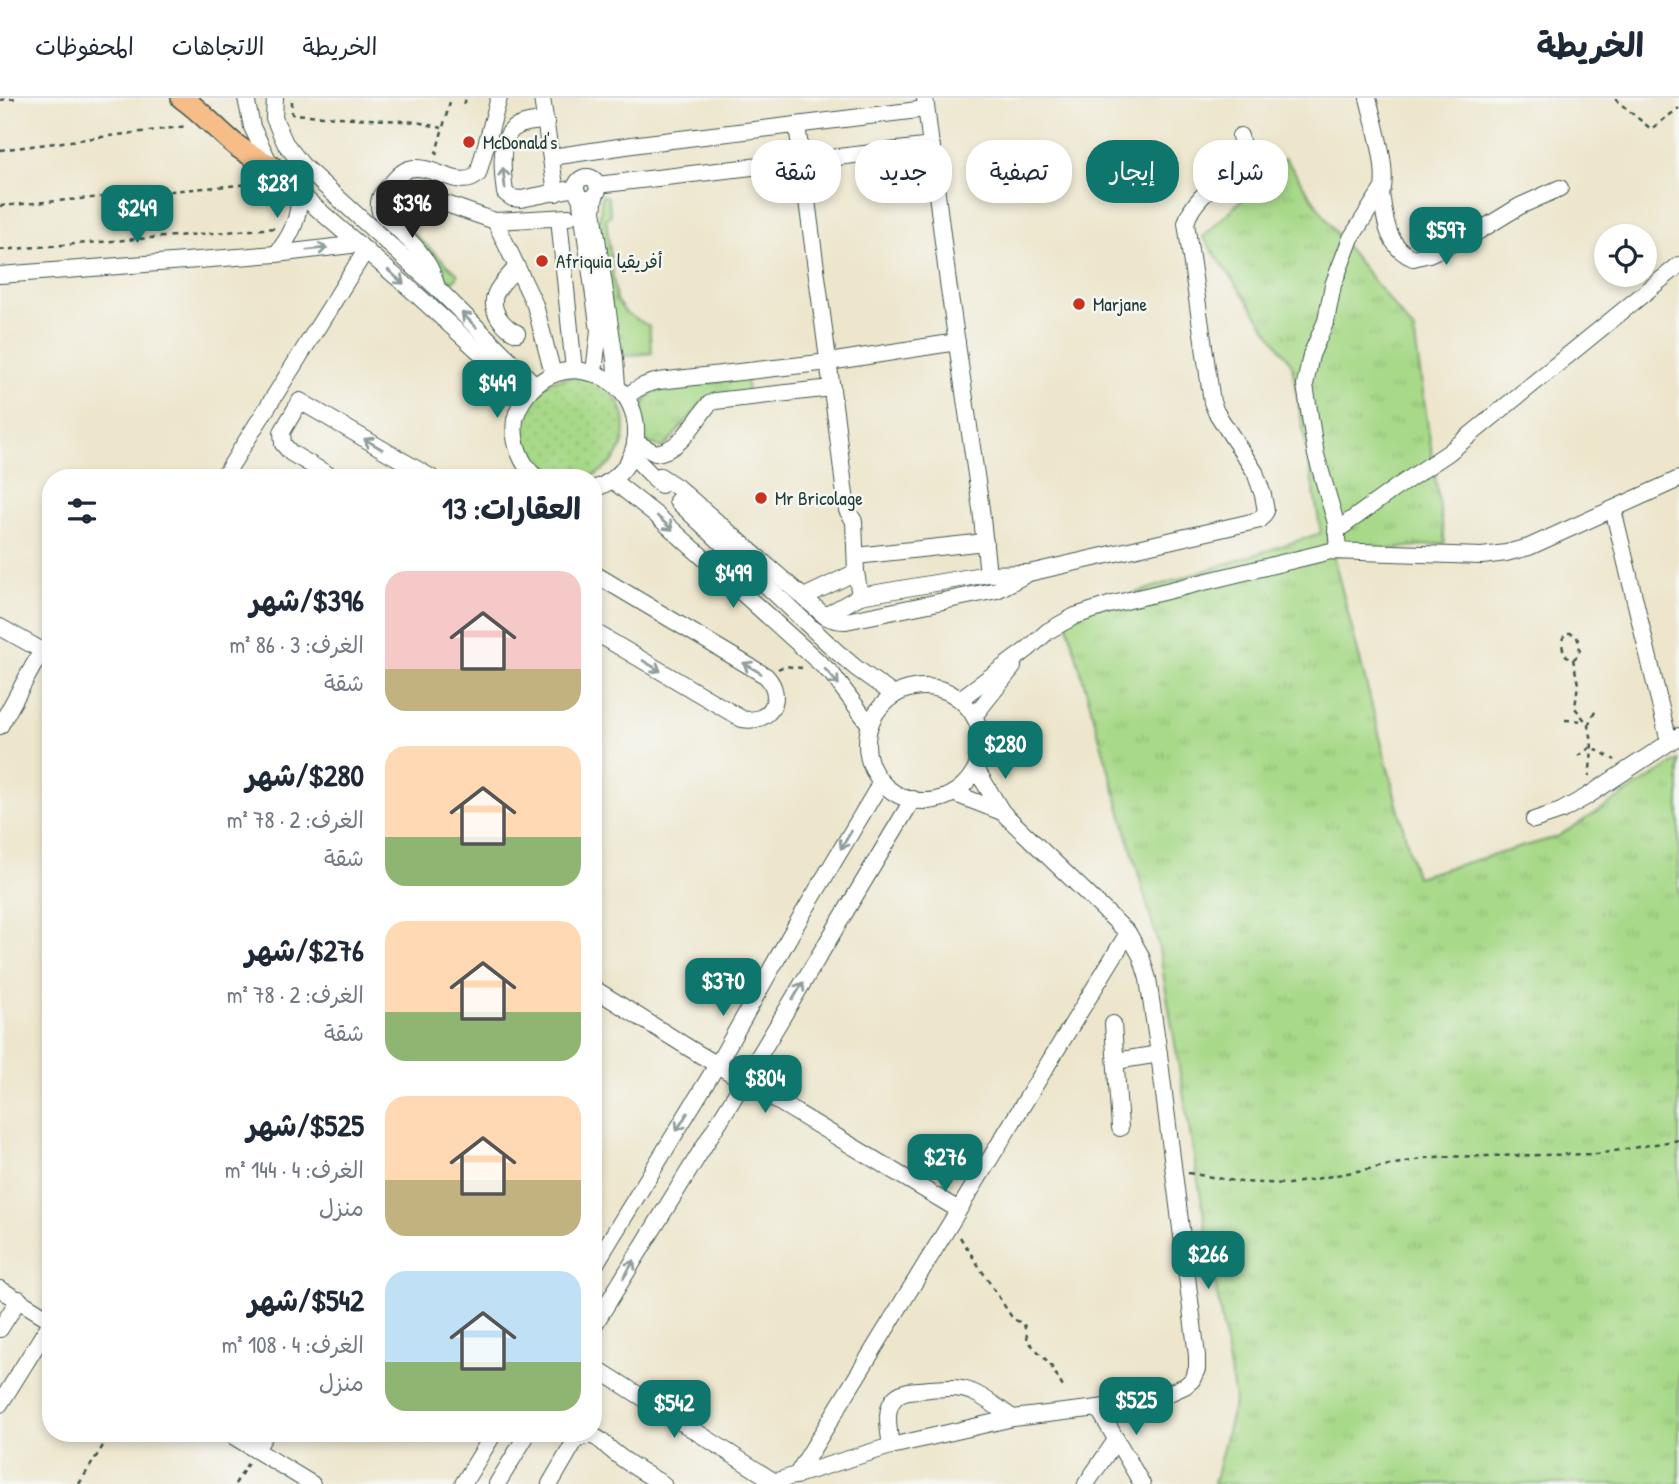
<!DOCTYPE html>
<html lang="ar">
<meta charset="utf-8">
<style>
body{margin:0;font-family:"Patrick Hand","Playpen Sans Arabic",sans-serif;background:#f2f2f3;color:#1f2937;direction:rtl;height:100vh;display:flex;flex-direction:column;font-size:26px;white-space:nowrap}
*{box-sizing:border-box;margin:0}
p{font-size:23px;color:#747a83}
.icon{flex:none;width:38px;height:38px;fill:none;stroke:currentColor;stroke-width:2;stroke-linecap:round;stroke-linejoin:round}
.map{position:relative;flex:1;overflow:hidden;direction:ltr}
.side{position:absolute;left:42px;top:371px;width:560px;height:973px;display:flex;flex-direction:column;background:#fff;border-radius:28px;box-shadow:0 4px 10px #0003;direction:rtl}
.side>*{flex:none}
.banner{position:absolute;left:623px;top:42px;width:665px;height:63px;direction:rtl;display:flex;gap:14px}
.fabs{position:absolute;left:1594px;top:126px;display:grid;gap:14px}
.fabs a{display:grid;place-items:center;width:63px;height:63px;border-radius:50%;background:#fff;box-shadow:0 4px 10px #0003;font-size:35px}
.price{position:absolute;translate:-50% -60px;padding:0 16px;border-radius:14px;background:#0f766e;color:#fff;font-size:23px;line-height:46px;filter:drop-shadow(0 2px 4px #0008)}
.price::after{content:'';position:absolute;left:50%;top:42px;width:21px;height:16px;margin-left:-10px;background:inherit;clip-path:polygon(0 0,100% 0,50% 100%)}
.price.active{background:#222;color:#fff}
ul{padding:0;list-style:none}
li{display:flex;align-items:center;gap:21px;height:175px;padding:0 21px}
li span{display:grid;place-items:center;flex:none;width:196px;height:140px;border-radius:21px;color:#555}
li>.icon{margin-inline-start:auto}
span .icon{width:84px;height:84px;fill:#fffc;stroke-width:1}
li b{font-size:30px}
h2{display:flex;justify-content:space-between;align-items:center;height:84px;padding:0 21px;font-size:30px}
.pill{padding:0 24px;border-radius:28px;background:#fff;box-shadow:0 4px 10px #0003;font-size:24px;line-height:63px}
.pill.active{background:#0f766e;color:#fff}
header{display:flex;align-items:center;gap:42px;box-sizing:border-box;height:98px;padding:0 35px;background:#fff;border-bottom:2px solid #e0e1e3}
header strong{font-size:33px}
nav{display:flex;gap:38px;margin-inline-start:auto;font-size:24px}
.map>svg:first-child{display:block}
</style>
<header>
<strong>الخريطة</strong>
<nav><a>الخريطة</a><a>الاتجاهات</a><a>المحفوظات</a></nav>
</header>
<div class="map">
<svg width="1679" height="1386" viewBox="0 0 1679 1386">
<defs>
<pattern id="grass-tufts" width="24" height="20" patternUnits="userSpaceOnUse" patternTransform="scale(1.75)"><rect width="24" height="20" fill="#a7d988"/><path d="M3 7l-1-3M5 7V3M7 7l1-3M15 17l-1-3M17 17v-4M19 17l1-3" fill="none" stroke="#8fbb76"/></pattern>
<pattern id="park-dots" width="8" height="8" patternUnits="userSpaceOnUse" patternTransform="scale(1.75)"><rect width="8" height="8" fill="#a7d988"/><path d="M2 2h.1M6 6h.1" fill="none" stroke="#8fbb76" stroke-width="1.8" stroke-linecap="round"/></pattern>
</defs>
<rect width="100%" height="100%" fill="#f6f6f2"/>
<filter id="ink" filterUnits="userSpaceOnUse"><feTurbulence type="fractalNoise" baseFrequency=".0143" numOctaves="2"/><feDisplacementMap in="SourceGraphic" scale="14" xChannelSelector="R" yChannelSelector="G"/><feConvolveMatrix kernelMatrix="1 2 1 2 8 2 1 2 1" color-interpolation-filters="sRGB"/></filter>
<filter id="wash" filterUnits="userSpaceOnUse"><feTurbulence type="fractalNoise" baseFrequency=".00686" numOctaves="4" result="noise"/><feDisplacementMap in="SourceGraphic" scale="28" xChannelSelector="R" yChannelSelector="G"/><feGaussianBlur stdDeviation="1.57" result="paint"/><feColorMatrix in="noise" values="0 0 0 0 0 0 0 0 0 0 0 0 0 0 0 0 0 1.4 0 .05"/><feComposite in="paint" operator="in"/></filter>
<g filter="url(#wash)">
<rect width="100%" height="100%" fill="#ede6cc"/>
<g fill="url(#grass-tufts)" stroke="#638b5e" stroke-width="2">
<polygon points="1285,60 1340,141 1414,233 1445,445 1333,457 1416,779 1557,739 1679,662 1679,1386 1214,1386 1235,1302 1158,845 1065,518 1321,435 1292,267 1203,139"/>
<polygon points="602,97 608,99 611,117 606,121 616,202 626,215 649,228 652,255 617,259 599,125"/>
<path d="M384,109L458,176L457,180L453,183C434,179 398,126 384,109Z"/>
<path d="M746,280L748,295L706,301L663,350L644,343C642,326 637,302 655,293Z"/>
</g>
<circle fill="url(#park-dots)" stroke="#638b5e" stroke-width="2" cx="574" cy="330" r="51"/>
</g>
<g filter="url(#ink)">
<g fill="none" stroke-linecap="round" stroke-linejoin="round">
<g stroke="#3e564b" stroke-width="18">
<g id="minor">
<polyline points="246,0 252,29 271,68 299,95 416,196 505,277 522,304"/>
<polyline points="275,0 274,20 285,45 303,68 436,189 535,287"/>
<polyline points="542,0 556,95"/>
<polyline points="925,0 948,184 981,411 988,476"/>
<path d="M546,23C537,23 521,25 513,31C498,43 503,79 505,95L512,100L521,101L576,90"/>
<polyline points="797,27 836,322 844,389 847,412 854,423 856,474 860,498"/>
<polyline points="552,59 639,46 926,11"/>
<circle cx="587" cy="90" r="11"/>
<polyline points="597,87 932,48"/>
<path d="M1381,95C1385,120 1386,149 1413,160L1429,156L1479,133L1520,108L1560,90"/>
<polyline points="595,97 593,113 615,261 617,288"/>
<polyline points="580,98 599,233 594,274"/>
<polyline points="438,103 495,123 569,119"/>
<polyline points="559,120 574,272"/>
<polyline points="495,123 535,207 553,276"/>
<path d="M276,156C292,138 300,119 299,95"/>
<path d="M516,170C502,186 485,198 499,220C504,227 509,232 517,235"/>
<polyline points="0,177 276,156 359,146"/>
<path d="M436,186C428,155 402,136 380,114C377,103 380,97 388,89C394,83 401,73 409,71C431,64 460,94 478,76L499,0"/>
<path d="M626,299C637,290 645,286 659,283L829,264L957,244"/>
<path d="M635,344L655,355C681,353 694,324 709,306L715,303L832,290"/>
<polyline points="632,357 661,387"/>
<polyline points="223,380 366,152"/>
<polyline points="334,380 291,355 283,346 282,334 300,303 432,380"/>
<path d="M537,380C521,367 512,343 515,322C519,304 531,289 546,280C557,274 570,271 582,273C648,282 656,371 593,391"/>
<polyline points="612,382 655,416 832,576 870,627"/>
<path d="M655,382L660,378L677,389L825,518C832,522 838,523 846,523L997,492L1029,475L1260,422L1266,413L1263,397L1255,374L1216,314L1212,304L1186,125C1193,99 1220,84 1240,67C1245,57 1242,48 1240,38"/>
<polyline points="677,403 836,553 856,570 894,597"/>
<polyline points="1613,411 1669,644"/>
<polyline points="1336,433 1394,391 1448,355 1679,167"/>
<path d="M1338,453L1336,425L1316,357L1305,287L1311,257L1326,223L1333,187L1351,140L1383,90C1387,66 1374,25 1368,0"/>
<polyline points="856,458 985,444"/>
<path d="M593,475L766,578C786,599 770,627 742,621L593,533"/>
<polyline points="804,499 856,474"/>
<polyline points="825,518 860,498 988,476 1026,475"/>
<polyline points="0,529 50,557"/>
<circle cx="924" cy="646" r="57"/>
<polyline points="960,601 1028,551 1048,533 1075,518 1109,507 1331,453 1482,458 1506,455 1529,449 1679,381"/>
<polyline points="974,618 1013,569"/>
<polyline points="0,628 42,552"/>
<polyline points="953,695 1002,714"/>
<polyline points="1534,722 1561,713 1586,699 1679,638"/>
<polyline points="593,890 689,950 957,1111"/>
<polyline points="1113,926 1120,1030"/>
<polyline points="1116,963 1159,956"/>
<polyline points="593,1170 717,967 796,827 876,693 880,683"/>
<polyline points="0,1191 51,1222"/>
<polyline points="593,1229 744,983 913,701"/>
<polyline points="0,1231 19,1201"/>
<polyline points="593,1268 775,1384"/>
<polyline points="0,1306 51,1224"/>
<polyline points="1098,1310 1142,1386"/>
<polyline points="228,1335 312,1386"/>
<path d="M891,1348C888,1328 881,1299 908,1293C915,1292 923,1292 930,1291C944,1290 958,1288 972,1294C987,1300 1000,1312 1013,1320"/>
<polyline points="256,1352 266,1335"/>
<polyline points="796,1378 1128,835"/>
<polyline points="463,1386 494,1335"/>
<polyline points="497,1386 528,1335"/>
<path d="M550,1386L575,1343C580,1339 585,1337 591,1338C599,1339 604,1346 610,1351C626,1365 644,1375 663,1386"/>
<polyline points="767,1386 891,1348 1013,1320 1098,1310 1167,1296 1185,1288 1192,1282 1197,1271 1197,1258 1159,956 1148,881 1141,858 1128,835 1002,714 976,671"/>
<polyline points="1086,1386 1116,1342"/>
</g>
</g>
<g stroke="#3e564b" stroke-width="24">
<path id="major" d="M182,0C202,14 218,33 237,48C248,56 259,62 271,68"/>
</g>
<g stroke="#3e564b" stroke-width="2.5" stroke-dasharray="5 5" stroke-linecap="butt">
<polyline points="1616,0 1616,2 1651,31 1679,10"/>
<polyline points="0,2 16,0"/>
<polyline points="292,3 292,16 417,24 442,30"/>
<polyline points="463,6 467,0"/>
<polyline points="0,52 188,28"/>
<polyline points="437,57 436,55 451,0"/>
<polyline points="0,108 262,85"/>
<polyline points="0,152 276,130"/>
<path d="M1568,535C1579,534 1579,546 1580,554C1569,573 1559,549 1563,540C1564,538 1566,537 1568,535Z"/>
<path d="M1573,561L1578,586L1575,610C1580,616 1586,623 1589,630C1594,644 1591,663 1589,678"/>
<polyline points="778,571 784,568 802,570"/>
<polyline points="1565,622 1583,623"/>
<polyline points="1588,627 1597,610"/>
<polyline points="1578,658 1591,649 1615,662"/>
<polyline points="1188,1075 1241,1084 1289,1086 1432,1059 1597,1056 1679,1042"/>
<polyline points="960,1139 1013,1221 1024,1226 1028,1243 1050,1266 1064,1291"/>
<polyline points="79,1386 111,1335"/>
<polyline points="235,1386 248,1365"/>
</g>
<use href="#minor" stroke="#fff" stroke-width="16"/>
<use href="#major" stroke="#f7bd88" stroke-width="21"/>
</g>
<defs><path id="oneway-shaft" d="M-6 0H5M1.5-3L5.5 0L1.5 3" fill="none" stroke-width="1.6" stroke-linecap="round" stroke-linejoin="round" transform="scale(1.75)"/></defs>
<g stroke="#8f9e9a">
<use href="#oneway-shaft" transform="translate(504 80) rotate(-96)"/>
<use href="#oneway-shaft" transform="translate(317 151) rotate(-6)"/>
<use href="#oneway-shaft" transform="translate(396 179) rotate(41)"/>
<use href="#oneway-shaft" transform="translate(469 222) rotate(-135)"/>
<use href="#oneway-shaft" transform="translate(373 346) rotate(-150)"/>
<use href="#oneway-shaft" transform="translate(665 425) rotate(42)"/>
<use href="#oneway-shaft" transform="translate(652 568) rotate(31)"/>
<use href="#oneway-shaft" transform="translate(752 570) rotate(-149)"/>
<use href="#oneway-shaft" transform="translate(832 579) rotate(49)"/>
<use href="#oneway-shaft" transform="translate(846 742) rotate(121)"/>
<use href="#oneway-shaft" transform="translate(798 893) rotate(-59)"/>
<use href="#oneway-shaft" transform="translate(682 1024) rotate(121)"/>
<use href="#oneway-shaft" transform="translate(629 1171) rotate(-59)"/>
</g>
</g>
<g fill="#c8321e" stroke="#f6f6f2" stroke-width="2.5">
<circle cx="469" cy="44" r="7"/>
<circle cx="542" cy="163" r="7"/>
<circle cx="1079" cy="206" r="7"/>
<circle cx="761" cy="400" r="7"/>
</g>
<g text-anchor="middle" stroke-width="5" stroke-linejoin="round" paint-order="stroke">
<g font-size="19" fill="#1f3d34" stroke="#f6f6f2" text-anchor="start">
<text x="483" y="51">McDonald's</text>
<text x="556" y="170">Afriquia أفريقيا</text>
<text x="1093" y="213">Marjane</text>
<text x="775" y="407">Mr Bricolage</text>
</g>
</g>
</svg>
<div class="fabs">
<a><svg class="icon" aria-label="locate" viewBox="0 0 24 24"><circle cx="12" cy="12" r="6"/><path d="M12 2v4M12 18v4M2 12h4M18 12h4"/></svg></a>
</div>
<b class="price" style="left:277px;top:122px">$281</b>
<b class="price active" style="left:412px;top:142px">$396</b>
<b class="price" style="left:137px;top:147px">$249</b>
<b class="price" style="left:1446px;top:169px">$597</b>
<b class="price" style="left:497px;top:322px">$449</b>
<b class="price" style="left:733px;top:512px">$499</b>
<b class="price" style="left:1005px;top:683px">$280</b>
<b class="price" style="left:723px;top:920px">$370</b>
<b class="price" style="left:765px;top:1017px">$804</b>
<b class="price" style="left:945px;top:1096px">$276</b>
<b class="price" style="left:1208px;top:1193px">$266</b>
<b class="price" style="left:1136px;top:1339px">$525</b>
<b class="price" style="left:674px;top:1342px">$542</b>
<div class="banner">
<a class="pill">شراء</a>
<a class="pill active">إيجار</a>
<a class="pill">تصفية</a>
<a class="pill">جديد</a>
<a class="pill">شقة</a>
</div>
<section class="side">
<h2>العقارات: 13<svg class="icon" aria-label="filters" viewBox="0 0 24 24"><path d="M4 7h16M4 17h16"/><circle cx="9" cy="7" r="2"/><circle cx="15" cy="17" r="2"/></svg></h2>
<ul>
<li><span style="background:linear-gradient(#f6c9c9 70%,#c2b280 0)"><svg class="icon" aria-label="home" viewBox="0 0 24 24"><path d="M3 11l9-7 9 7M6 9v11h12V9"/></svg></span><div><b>$396/شهر</b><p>الغرف: 3 · 86 m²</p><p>شقة</p></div></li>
<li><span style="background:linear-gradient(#ffd9b3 65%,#8fb573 0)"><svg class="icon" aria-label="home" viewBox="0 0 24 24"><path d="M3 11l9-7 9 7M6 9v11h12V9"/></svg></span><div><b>$280/شهر</b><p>الغرف: 2 · 78 m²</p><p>شقة</p></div></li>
<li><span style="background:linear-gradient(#ffd9b3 65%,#8fb573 0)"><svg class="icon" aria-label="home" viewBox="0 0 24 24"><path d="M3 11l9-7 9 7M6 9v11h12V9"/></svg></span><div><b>$276/شهر</b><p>الغرف: 2 · 78 m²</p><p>شقة</p></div></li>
<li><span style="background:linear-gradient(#ffd9b3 60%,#c2b280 0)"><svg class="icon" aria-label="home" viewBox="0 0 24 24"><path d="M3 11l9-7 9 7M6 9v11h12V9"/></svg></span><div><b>$525/شهر</b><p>الغرف: 4 · 144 m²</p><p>منزل</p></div></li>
<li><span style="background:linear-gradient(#bfe0f5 65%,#8fb573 0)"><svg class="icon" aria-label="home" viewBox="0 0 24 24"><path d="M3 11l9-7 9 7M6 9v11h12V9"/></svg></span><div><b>$542/شهر</b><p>الغرف: 4 · 108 m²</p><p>منزل</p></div></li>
</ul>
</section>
</div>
